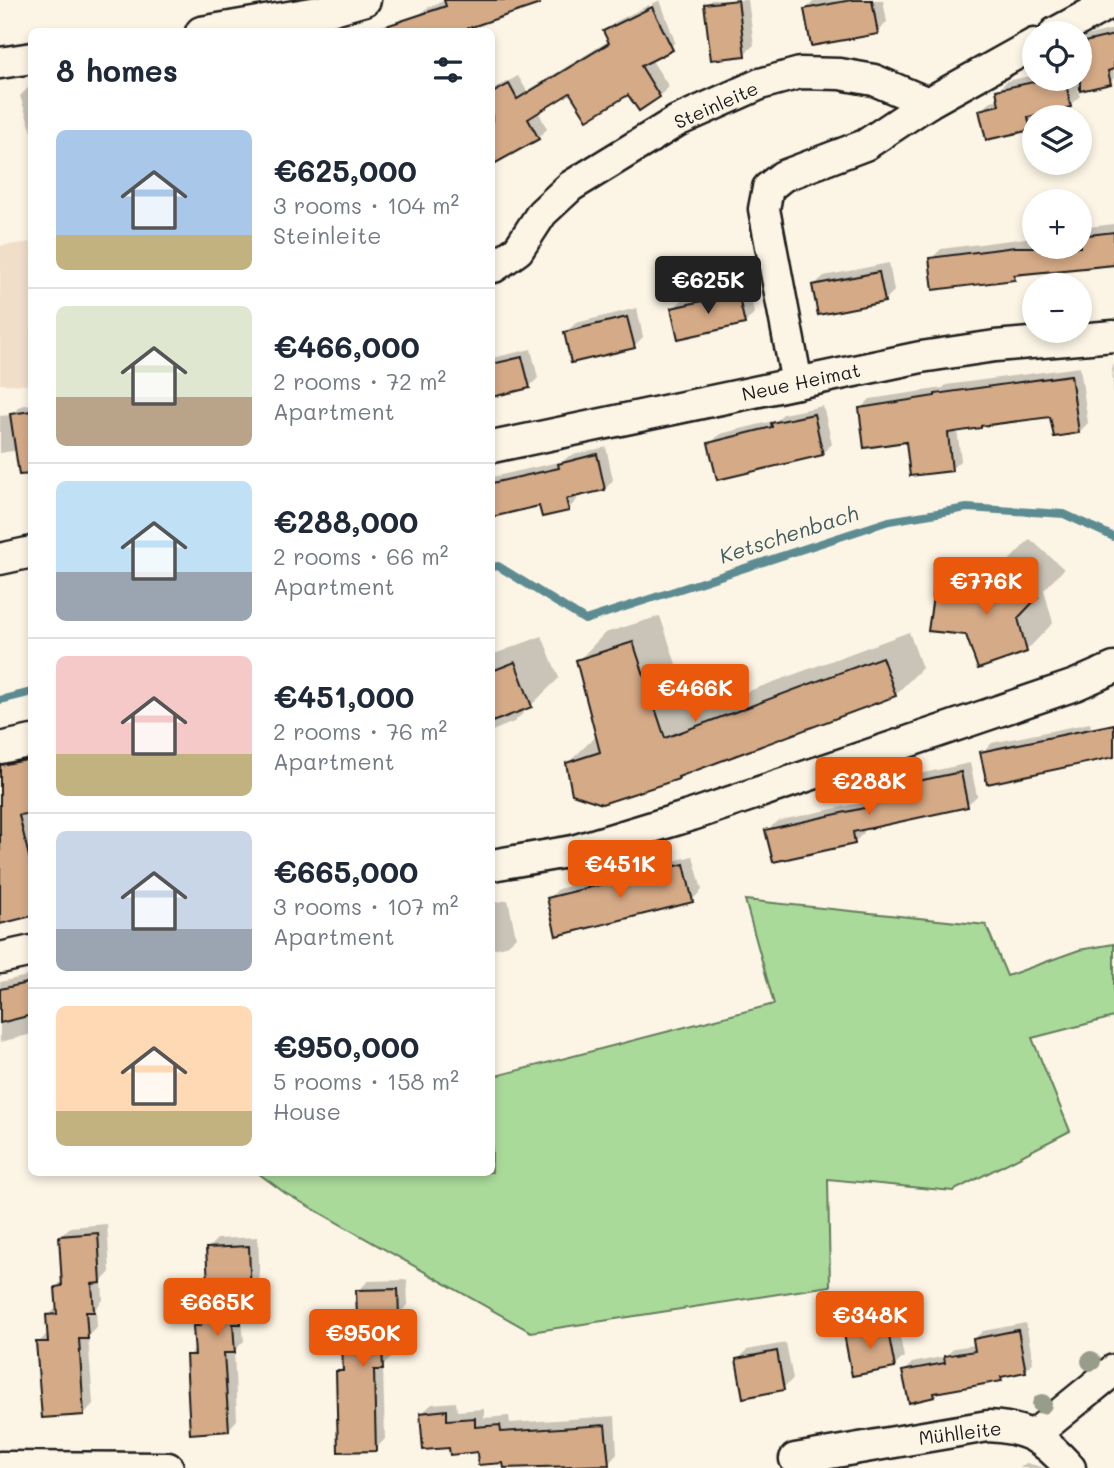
<!DOCTYPE html>
<meta charset="utf-8">
<style>
body{margin:0;font-family:Mali,sans-serif;background:#f2f2f3;color:#1f2937;height:100vh;display:flex;flex-direction:column;font-size:26px;white-space:nowrap}
*{box-sizing:border-box;margin:0}
p{font-size:23px;color:#747a83}
.icon{flex:none;width:38px;height:38px;fill:none;stroke:currentColor;stroke-width:2;stroke-linecap:round;stroke-linejoin:round}
.map{position:relative;flex:1;overflow:hidden}
.side{position:absolute;left:28px;top:28px;width:467px;height:1148px;display:flex;flex-direction:column;background:#fff;border-radius:10px;box-shadow:0 4px 10px #0003}
.side>*{flex:none}
.controls{position:absolute;left:1022px;top:21px;display:grid;gap:14px}
.controls a{display:grid;place-items:center;width:70px;height:70px;border-radius:50%;background:#fff;box-shadow:0 4px 10px #0003;font-size:35px}
.price{position:absolute;translate:-50% -60px;padding:0 16px;border-radius:7px;background:#ea580c;color:#fff;font-size:23px;line-height:46px;filter:drop-shadow(0 2px 4px #0008)}
.price::after{content:'';position:absolute;left:50%;top:42px;width:21px;height:16px;margin-left:-10px;background:inherit;clip-path:polygon(0 0,100% 0,50% 100%)}
.price.on{background:#222;color:#fff}
ul{padding:0;list-style:none}
li{display:flex;align-items:center;gap:21px;height:175px;padding:0 28px}
li+li{border-top:2px solid #e0e1e3}
li span{display:grid;place-items:center;flex:none;width:196px;height:140px;border-radius:10px;color:#555}
li>.icon{margin-inline-start:auto}
span .icon{width:84px;height:84px;fill:#fffc;stroke-width:1}
li b{font-size:30px}
h2{display:flex;justify-content:space-between;align-items:center;height:84px;padding:0 28px;font-size:30px}
.map>svg:first-child{display:block}
</style>
<div class="map">
<svg width="1114" height="1468" viewBox="0 0 1114 1468">
<rect width="100%" height="100%" fill="#fcf5e5"/>
<filter id="ink" filterUnits="userSpaceOnUse"><feTurbulence type="fractalNoise" baseFrequency=".0143" numOctaves="2"/><feDisplacementMap in="SourceGraphic" scale="14" xChannelSelector="R" yChannelSelector="G"/><feConvolveMatrix kernelMatrix="1 2 1 2 8 2 1 2 1" color-interpolation-filters="sRGB"/></filter>
<g filter="url(#ink)">
<polygon fill="#f0dec9" points="31,242 31,385 0,384 0,246"/>
<polygon fill="#aada9a" stroke="#637b5b" stroke-width="2" points="745,900 986,925 1007,976 1079,950 1114,944 1114,1017 1032,1038 1070,1131 953,1191 828,1179 830,1286 531,1332 285,1193 258,1173 492,1172 492,1077 774,1004"/>
<g fill="#0003">
<polygon points="446,0 524,0 417,17 427,8"/>
<polygon points="660,0 675,42 668,50 652,4"/>
<polygon points="711,0 748,0 754,45 744,54 706,5"/>
<polygon points="815,0 883,0 887,22 878,32 806,9"/>
<polygon points="649,5 664,50 651,59 669,87 659,96 571,91 538,111 547,129 538,138 492,163 492,90 518,76 527,91 610,40 606,32 615,22"/>
<polygon points="369,28 370,32 355,32"/>
<polygon points="1114,29 1114,78 1110,82 1078,89 1080,96 1070,105 1039,112 1040,117 1034,117 1034,125 1030,128 981,110 991,101 1000,99 998,91 1007,81 1034,75 1034,79 1080,79 1080,41 1085,36"/>
<polygon points="30,86 32,86 32,132 20,96"/>
<polygon points="1114,224 1114,263 1019,273 1014,278 931,259 941,249 1034,237 1034,247 1080,247 1080,228"/>
<polygon points="889,263 894,291 884,301 814,285 824,276"/>
<polygon points="748,284 754,313 745,323 673,309 683,299"/>
<polygon points="637,308 643,337 634,346 566,332 576,323"/>
<polygon points="531,349 538,378 529,387 492,395 492,358"/>
<polygon points="1114,365 1114,404 1112,366"/>
<polygon points="1080,367 1088,423 1079,432 1052,415 957,430 961,460 951,469 861,408 870,399 943,388 946,385"/>
<polygon points="32,404 32,448 0,453 0,416 11,415 20,406"/>
<polygon points="823,406 832,444 822,454 710,444 720,434 777,420 783,414"/>
<polygon points="606,447 613,480 605,489 576,495 577,500 568,509 541,504 492,515 492,477 563,461 569,456"/>
<polygon points="1030,539 1064,569 1044,590 1053,623 1026,651 936,590 963,562 993,568 1005,565"/>
<polygon points="660,616 692,712 909,632 922,668 895,695 683,773 678,778 568,763 597,735 578,661 605,633"/>
<polygon points="542,636 559,678 514,722 492,731 492,655"/>
<polygon points="1090,723 1096,752 982,753 992,743"/>
<polygon points="0,737 31,739 32,915 0,922"/>
<polygon points="970,763 977,796 967,805 863,828 864,833 854,842 767,831 777,821 874,800 872,792 882,782"/>
<polygon points="693,856 702,890 692,900 549,899 558,889"/>
<polygon points="508,900 516,937 506,946 492,949 492,903"/>
<polygon points="32,975 32,1034 0,1042 0,982"/>
<polygon points="107,1224 110,1272 102,1281 103,1300 96,1308 97,1327 88,1336 93,1404 84,1414 38,1343 48,1333 48,1316 58,1306 56,1287 63,1280 60,1237 70,1227"/>
<polygon points="258,1237 260,1287 249,1297 250,1312 242,1320 244,1341 234,1351 237,1420 228,1430 188,1356 196,1348 195,1327 203,1319 202,1302 210,1294 207,1249 217,1239"/>
<polygon points="407,1280 408,1305 397,1315 398,1331 391,1338 391,1358 383,1366 385,1439 375,1449 338,1372 345,1365 344,1344 351,1338 350,1318 359,1309 358,1291 368,1281"/>
<polygon points="896,1317 904,1357 894,1366 846,1335 856,1325"/>
<polygon points="1026,1323 1033,1362 1025,1371 1006,1374 1001,1380 939,1390 934,1396 904,1371 912,1363 946,1356 954,1348 975,1345 974,1339 983,1331"/>
<polygon points="786,1343 793,1379 783,1388 738,1360 747,1350"/>
<polygon points="456,1402 457,1411 484,1409 484,1418 509,1416 510,1423 615,1416 617,1454 608,1464 546,1468 505,1468 505,1462 479,1450 451,1446 422,1413 432,1404"/>
<polygon points="1026,1463 1046,1468 1020,1468"/>
</g>
<g fill="none" stroke-linecap="round" stroke-linejoin="round">
<g stroke="#5c8c92" stroke-width="8">
<polyline points="492,567 498,566 585,620 889,521 967,508 1064,514 1114,537"/>
<polyline points="0,700 32,692"/>
</g>
</g>
<g fill="#d5aa87" stroke="#1c1c1c" stroke-width="2">
<polygon points="444,0 539,0 540,4 457,32 383,32 383,27 446,6"/>
<polygon points="738,0 745,56 711,60 704,4"/>
<polygon points="851,0 872,0 878,34 811,46 804,9"/>
<polygon points="652,7 673,50 641,66 660,97 639,111 628,95 587,120 570,93 528,119 539,139 492,165 492,93 509,84 517,99 609,43 603,31"/>
<polygon points="1114,35 1114,69 1108,71 1111,84 1080,91 1080,43"/>
<polygon points="1047,79 1065,79 1071,107 1028,117 1031,130 986,140 979,110 999,105 996,90"/>
<polygon points="1114,232 1114,265 1014,275 1015,280 933,290 929,258 1015,247 1080,247 1080,236"/>
<polygon points="879,272 885,302 818,315 812,285"/>
<polygon points="738,293 745,324 678,339 671,308"/>
<polygon points="627,317 635,348 571,363 564,332"/>
<polygon points="522,357 530,388 492,397 492,364"/>
<polygon points="1071,375 1079,433 1054,437 1050,417 981,426 981,428 948,433 952,471 910,476 906,442 864,448 859,408 935,396 935,394"/>
<polygon points="32,411 32,474 19,475 10,414"/>
<polygon points="814,414 823,455 717,480 708,443 772,427 771,423"/>
<polygon points="597,454 605,490 566,499 569,511 542,517 539,506 492,517 492,483 559,468 558,464"/>
<polygon points="1002,565 1038,597 1018,618 1027,652 978,669 966,635 928,631 934,589 965,594 978,591"/>
<polygon points="633,642 665,738 882,657 896,696 678,777 679,779 602,804 572,794 566,763 600,752 576,660"/>
<polygon points="515,662 532,707 492,722 492,671"/>
<polygon points="1114,724 1114,757 987,784 980,752"/>
<polygon points="32,759 32,813 19,815 32,869 32,916 0,924 0,765"/>
<polygon points="961,772 968,807 853,832 855,844 773,862 765,830 873,806 870,791"/>
<polygon points="684,864 693,902 556,936 547,898"/>
<polygon points="27,983 32,1002 32,1015 0,1023 0,989"/>
<polygon points="98,1233 101,1283 92,1284 94,1312 86,1312 88,1339 79,1339 84,1415 42,1418 36,1342 48,1342 46,1315 57,1314 55,1287 62,1286 59,1236"/>
<polygon points="249,1246 251,1298 240,1299 241,1324 233,1324 235,1353 224,1353 229,1431 190,1434 186,1355 195,1355 193,1326 201,1326 200,1301 209,1301 206,1248"/>
<polygon points="398,1289 399,1316 388,1317 389,1342 382,1343 383,1370 374,1370 376,1451 338,1452 336,1371 343,1371 342,1343 349,1343 348,1318 357,1317 356,1290"/>
<polygon points="887,1326 895,1368 852,1376 844,1334"/>
<polygon points="1018,1330 1026,1372 1001,1377 1002,1381 934,1393 935,1397 909,1403 902,1371 945,1363 944,1356 975,1351 973,1339"/>
<polygon points="777,1351 784,1390 743,1398 736,1359"/>
<polygon points="447,1410 447,1420 475,1418 475,1427 500,1425 501,1432 605,1425 609,1465 504,1468 503,1463 478,1465 477,1452 450,1455 449,1448 423,1450 420,1413"/>
</g>
<g fill="none" stroke-linecap="round" stroke-linejoin="round">
<g stroke="#1c1c1c" stroke-width="35">
<g id="minor">
<polyline points="201,32 330,10 365,0"/>
<polyline points="1055,33 1114,1"/>
<polyline points="0,63 32,58"/>
<polyline points="494,267 518,250 542,213 571,186 677,121 760,84 800,73 840,74 874,80 928,103"/>
<polyline points="797,383 764,209 768,188 783,176 865,145 928,103 1034,44"/>
<polyline points="492,447 921,357 995,346 1114,336"/>
<polyline points="0,559 32,552"/>
<polyline points="0,748 32,741"/>
<polyline points="492,865 573,851 692,815 1075,685 1114,668"/>
<polyline points="0,958 32,951"/>
<polyline points="1034,1435 1114,1370"/>
<path d="M795,1459L988,1426C1028,1428 1044,1439 1070,1468"/>
<polyline points="0,1467 168,1468"/>
</g>
</g>
<use href="#minor" stroke="#fcf5e5" stroke-width="30"/>
</g>
<g fill="#989d8b">
<circle cx="1091" cy="1361" r="10"/>
<circle cx="1042" cy="1404" r="10"/>
</g>
</g>
<g text-anchor="middle" stroke-width="5" stroke-linejoin="round" paint-order="stroke">
<g font-size="19" fill="#1c1c1c" stroke="#fcf5e5">
<text transform="translate(716 105) rotate(-24)" y="7">Steinleite</text>
<text transform="translate(801 382) rotate(-12)" y="7">Neue Heimat</text>
<text transform="translate(960 1433) rotate(-7)" y="7">Mühlleite</text>
</g>
<g font-size="21" font-style="italic" fill="#415d61" stroke="#fcf5e5">
<text transform="translate(789 535) rotate(-18)" y="7">Ketschenbach</text>
</g>
</g>
</svg>
<div class="controls">
<a><svg class="icon" aria-label="locate" viewBox="0 0 24 24"><circle cx="12" cy="12" r="6"/><path d="M12 2v4M12 18v4M2 12h4M18 12h4"/></svg></a>
<a><svg class="icon" aria-label="layers" viewBox="0 0 24 24"><path d="M12 4l9 5-9 5-9-5zM3 14l9 5 9-5"/></svg></a>
<a>+</a>
<a>−</a>
</div>
<b class="price on" style="left:708px;top:316px">€625K</b>
<b class="price" style="left:986px;top:617px">€776K</b>
<b class="price" style="left:695px;top:724px">€466K</b>
<b class="price" style="left:869px;top:817px">€288K</b>
<b class="price" style="left:620px;top:900px">€451K</b>
<b class="price" style="left:217px;top:1338px">€665K</b>
<b class="price" style="left:870px;top:1351px">€348K</b>
<b class="price" style="left:363px;top:1369px">€950K</b>
<section class="side">
<h2>8 homes<svg class="icon" aria-label="filters" viewBox="0 0 24 24"><path d="M4 7h16M4 17h16"/><circle cx="9" cy="7" r="2"/><circle cx="15" cy="17" r="2"/></svg></h2>
<ul>
<li><span style="background:linear-gradient(#a9c7e8 75%,#c2b280 0)"><svg class="icon" aria-label="home" viewBox="0 0 24 24"><path d="M3 11l9-7 9 7M6 9v11h12V9"/></svg></span><div><b>€625,000</b><p>3 rooms · 104 m²</p><p>Steinleite</p></div></li>
<li><span style="background:linear-gradient(#dfe7d0 65%,#b9a48a 0)"><svg class="icon" aria-label="home" viewBox="0 0 24 24"><path d="M3 11l9-7 9 7M6 9v11h12V9"/></svg></span><div><b>€466,000</b><p>2 rooms · 72 m²</p><p>Apartment</p></div></li>
<li><span style="background:linear-gradient(#bfe0f5 65%,#9aa5b1 0)"><svg class="icon" aria-label="home" viewBox="0 0 24 24"><path d="M3 11l9-7 9 7M6 9v11h12V9"/></svg></span><div><b>€288,000</b><p>2 rooms · 66 m²</p><p>Apartment</p></div></li>
<li><span style="background:linear-gradient(#f6c9c9 70%,#c2b280 0)"><svg class="icon" aria-label="home" viewBox="0 0 24 24"><path d="M3 11l9-7 9 7M6 9v11h12V9"/></svg></span><div><b>€451,000</b><p>2 rooms · 76 m²</p><p>Apartment</p></div></li>
<li><span style="background:linear-gradient(#c9d6e8 70%,#9aa5b1 0)"><svg class="icon" aria-label="home" viewBox="0 0 24 24"><path d="M3 11l9-7 9 7M6 9v11h12V9"/></svg></span><div><b>€665,000</b><p>3 rooms · 107 m²</p><p>Apartment</p></div></li>
<li><span style="background:linear-gradient(#ffd9b3 75%,#c2b280 0)"><svg class="icon" aria-label="home" viewBox="0 0 24 24"><path d="M3 11l9-7 9 7M6 9v11h12V9"/></svg></span><div><b>€950,000</b><p>5 rooms · 158 m²</p><p>House</p></div></li>
</ul>
</section>
</div>
